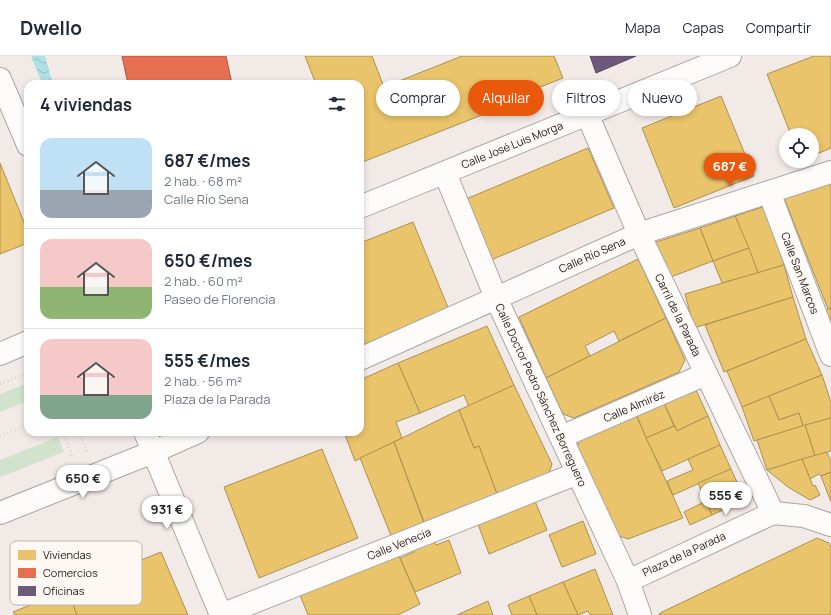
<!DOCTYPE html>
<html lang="es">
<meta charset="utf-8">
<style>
body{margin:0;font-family:Manrope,sans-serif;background:#f2f2f3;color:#1f2937;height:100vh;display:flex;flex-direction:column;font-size:15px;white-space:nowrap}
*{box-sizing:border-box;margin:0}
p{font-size:13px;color:#747a83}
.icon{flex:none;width:22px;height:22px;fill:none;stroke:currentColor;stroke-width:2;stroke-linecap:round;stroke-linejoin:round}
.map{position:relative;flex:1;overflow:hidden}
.side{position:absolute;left:24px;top:24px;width:340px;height:356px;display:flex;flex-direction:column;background:#fff;border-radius:12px;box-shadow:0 2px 6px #0003}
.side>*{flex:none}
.banner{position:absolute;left:376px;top:24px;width:380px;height:36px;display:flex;gap:8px}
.fabs{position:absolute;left:779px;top:72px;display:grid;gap:8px}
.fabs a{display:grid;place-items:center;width:40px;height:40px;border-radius:50%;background:#fff;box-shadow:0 2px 6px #0003;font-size:20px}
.price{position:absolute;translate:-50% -34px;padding:0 9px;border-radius:14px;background:#fff;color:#222;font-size:13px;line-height:26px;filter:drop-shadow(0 1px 2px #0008)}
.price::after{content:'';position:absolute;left:50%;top:24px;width:12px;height:9px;margin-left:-6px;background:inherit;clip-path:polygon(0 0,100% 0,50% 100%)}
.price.active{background:#ea580c;color:#fff}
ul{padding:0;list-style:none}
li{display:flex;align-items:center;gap:12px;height:100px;padding:0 16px}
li+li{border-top:1px solid #e0e1e3}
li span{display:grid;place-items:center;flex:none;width:112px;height:80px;border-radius:12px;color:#555}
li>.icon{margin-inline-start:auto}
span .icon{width:48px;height:48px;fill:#fffc;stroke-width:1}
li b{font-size:17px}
h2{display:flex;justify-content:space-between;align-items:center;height:48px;padding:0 16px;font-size:17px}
.tag{padding:0 14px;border-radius:18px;background:#fff;box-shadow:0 2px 6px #0003;font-size:14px;line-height:36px}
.tag.active{background:#ea580c;color:#fff}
header{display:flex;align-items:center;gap:24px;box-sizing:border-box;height:56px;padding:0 20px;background:#fff;border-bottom:1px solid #e0e1e3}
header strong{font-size:19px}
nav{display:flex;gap:22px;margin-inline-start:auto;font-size:14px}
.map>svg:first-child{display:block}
</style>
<header>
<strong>Dwello</strong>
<nav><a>Mapa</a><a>Capas</a><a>Compartir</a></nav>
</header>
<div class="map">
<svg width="831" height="559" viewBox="0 0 831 559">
<defs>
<pattern id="water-waves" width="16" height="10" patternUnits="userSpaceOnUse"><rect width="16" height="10" fill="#ade1e3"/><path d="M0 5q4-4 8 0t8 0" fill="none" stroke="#95c0c2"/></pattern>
</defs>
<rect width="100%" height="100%" fill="#f2eae7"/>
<g fill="#d2e3cd">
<polygon points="28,327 28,345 0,356 0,338"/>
<polygon points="58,381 64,396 0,421 0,404"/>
</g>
<polygon fill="url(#water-waves)" points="31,0 45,0 52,25 42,27"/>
<g fill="#e9c46a" stroke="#ad9151">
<polygon points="305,0 372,0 384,31 462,0 554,0 563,22 528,36 526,31 512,37 515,46 360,107 360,28 316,28"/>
<polygon points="814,0 831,0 831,92 812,100 812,79 791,79 767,18"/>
<polygon points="721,40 754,120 674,152 642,72"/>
<polygon points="588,92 614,152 491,204 466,143"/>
<polygon points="0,107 28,176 28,187 0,198"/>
<polygon points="831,126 831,252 828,253 784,142"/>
<polygon points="766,150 784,209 758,217 735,160"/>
<polygon points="735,160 749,192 713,205 700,172"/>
<polygon points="413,166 449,254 360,290 360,187"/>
<polygon points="700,172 713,205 668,222 653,187"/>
<polygon points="749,192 758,217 722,227 713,205"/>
<polygon points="638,203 666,262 619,285 614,275 585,290 590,300 546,322 519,261"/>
<polygon points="784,209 793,241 694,272 685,238"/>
<polygon points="793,241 806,283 724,316 705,269"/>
<polygon points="831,252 831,276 822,255"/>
<polygon points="666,262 685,304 679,316 574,362 563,358 546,322"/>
<polygon points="487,270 514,329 469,351 464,339 420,357 398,307"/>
<polygon points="806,283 822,319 742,351 727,315"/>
<polygon points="398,307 420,357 396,366 402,382 355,405 344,376 360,376 360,324"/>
<polygon points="822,319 831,346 831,362 803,370 799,357 779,364 769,340"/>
<polygon points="514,329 552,408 548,420 497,438 479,390 474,392 459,354"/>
<polygon points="696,334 708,360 677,375 664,347"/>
<polygon points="769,340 779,364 799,357 803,370 754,385 742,351"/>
<polygon points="664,347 674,370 646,382 637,360"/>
<polygon points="459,354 474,392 479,390 497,438 424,466 394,386"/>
<polygon points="635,357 683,462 628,483 616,479 577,393 580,382"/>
<polygon points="708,360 720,389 662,415 646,382 674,370 677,375"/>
<polygon points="831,362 831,395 815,400 805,369"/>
<polygon points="805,369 815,400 767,414 757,384"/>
<polygon points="394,386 425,470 392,482 360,402"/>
<polygon points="720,389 731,413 673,439 667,425 693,414 688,403"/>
<polygon points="322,393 358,482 259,522 224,431"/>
<polygon points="827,396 831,405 831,416 821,420 819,418 810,423 802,403"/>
<polygon points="802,403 813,430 815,429 820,439 810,444 788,431 767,414"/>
<polygon points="731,413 745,444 712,459 698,427"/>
<polygon points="831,416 831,446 821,420"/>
<polygon points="535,445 547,474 489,498 478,468"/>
<polygon points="706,445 712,459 690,469 684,456"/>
<polygon points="583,465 596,498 562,511 549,479"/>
<polygon points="817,482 829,487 831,491 831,559 659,559 660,557"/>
<polygon points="434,484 436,489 449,484 461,517 415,536 400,502 414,496 412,492"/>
<polygon points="161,496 188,559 77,559 67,534"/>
<polygon points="399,500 420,548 398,559 308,559 300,539"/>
<polygon points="595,513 613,559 590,559 588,555 578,559 563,526"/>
<polygon points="563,526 578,559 537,559 529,540"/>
<polygon points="67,534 77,559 15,559 13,556"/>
<polygon points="529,540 537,559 512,559 508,549"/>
<polygon points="488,545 493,559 457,559"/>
</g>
<polygon fill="#e76f51" stroke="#ab5640" points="122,0 226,0 232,28 128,28"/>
<polygon fill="#6d597a" stroke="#56465d" points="590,0 636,0 596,17"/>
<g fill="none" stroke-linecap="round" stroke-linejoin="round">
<g stroke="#aca6a3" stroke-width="24">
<g id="street">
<polyline points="0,23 28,89"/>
<polyline points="587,58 639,178 773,457"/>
<polyline points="445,117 496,242 628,525 640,559"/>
<polyline points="769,136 831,299"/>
<polyline points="360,151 730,0"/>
<polyline points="0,298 28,286"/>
<polyline points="360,303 639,178 831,116"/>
<polyline points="145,376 221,559"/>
<polyline points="561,381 706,318"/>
<polyline points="0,457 153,396 198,376"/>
<polyline points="628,525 773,457 804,460 831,469"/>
<polyline points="221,559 578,417"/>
</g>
</g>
<g stroke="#d4d2d1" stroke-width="2.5" stroke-dasharray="1 3" stroke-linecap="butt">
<polyline points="0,328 28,317"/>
<polyline points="63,376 72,400"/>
<polyline points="79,376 87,396"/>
<polyline points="0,380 28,369"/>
</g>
<use href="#street" stroke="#fdfcfb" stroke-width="22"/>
</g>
<g text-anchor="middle" stroke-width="4" stroke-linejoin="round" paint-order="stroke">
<g font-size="11" fill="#201b18" stroke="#fef8f5">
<text transform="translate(512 89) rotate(-22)" y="4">Calle José Luis Morga</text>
<text transform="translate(592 199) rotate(-24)" y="4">Calle Río Sena</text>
<text transform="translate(800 217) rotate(69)" y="4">Calle San Marcos</text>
<text transform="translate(678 259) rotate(64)" y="4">Carril de la Parada</text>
<text transform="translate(541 339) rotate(65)" y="4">Calle Doctor Pedro Sánchez Borreguero</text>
<text transform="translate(634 350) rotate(-23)" y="4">Calle Almiréz</text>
<text transform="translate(399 488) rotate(-22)" y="4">Calle Venecia</text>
<text transform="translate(684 498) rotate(-25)" y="4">Plaza de la Parada</text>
</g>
</g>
<rect x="10" y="485" width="132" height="64" rx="6" fill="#fef8f5" stroke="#bbb6b3" stroke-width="1"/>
<rect x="18" y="494" width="18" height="10" fill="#e9c46a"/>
<rect x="18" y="512" width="18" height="10" fill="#e76f51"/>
<rect x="18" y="530" width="18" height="10" fill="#6d597a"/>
<g font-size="11" fill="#201b18">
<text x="43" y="503">Viviendas</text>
<text x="43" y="521">Comercios</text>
<text x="43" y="539">Oficinas</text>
</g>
</svg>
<div class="fabs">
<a><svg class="icon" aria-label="locate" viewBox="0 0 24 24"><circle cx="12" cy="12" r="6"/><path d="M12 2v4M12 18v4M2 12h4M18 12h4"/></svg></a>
</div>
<b class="price active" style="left:730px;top:131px">687 €</b>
<b class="price" style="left:83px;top:443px">650 €</b>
<b class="price" style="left:726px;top:460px">555 €</b>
<b class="price" style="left:167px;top:474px">931 €</b>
<div class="banner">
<a class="tag">Comprar</a>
<a class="tag active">Alquilar</a>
<a class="tag">Filtros</a>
<a class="tag">Nuevo</a>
</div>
<section class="side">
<h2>4 viviendas<svg class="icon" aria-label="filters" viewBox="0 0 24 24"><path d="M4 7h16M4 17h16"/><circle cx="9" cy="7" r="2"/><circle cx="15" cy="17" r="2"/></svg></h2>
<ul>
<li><span style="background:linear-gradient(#bfe0f5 65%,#9aa5b1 0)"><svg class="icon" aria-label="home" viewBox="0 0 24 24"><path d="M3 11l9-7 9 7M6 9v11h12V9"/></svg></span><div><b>687 €/mes</b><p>2 hab. · 68 m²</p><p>Calle Río Sena</p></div></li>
<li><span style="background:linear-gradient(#f6c9c9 60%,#8fb573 0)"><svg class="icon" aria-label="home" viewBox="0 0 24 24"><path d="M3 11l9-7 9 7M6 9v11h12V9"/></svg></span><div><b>650 €/mes</b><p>2 hab. · 60 m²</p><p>Paseo de Florencia</p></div></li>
<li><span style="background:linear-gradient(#f6c9c9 70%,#7fa58c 0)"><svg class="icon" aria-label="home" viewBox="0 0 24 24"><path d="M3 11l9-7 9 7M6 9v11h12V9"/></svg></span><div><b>555 €/mes</b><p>2 hab. · 56 m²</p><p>Plaza de la Parada</p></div></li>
</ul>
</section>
</div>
